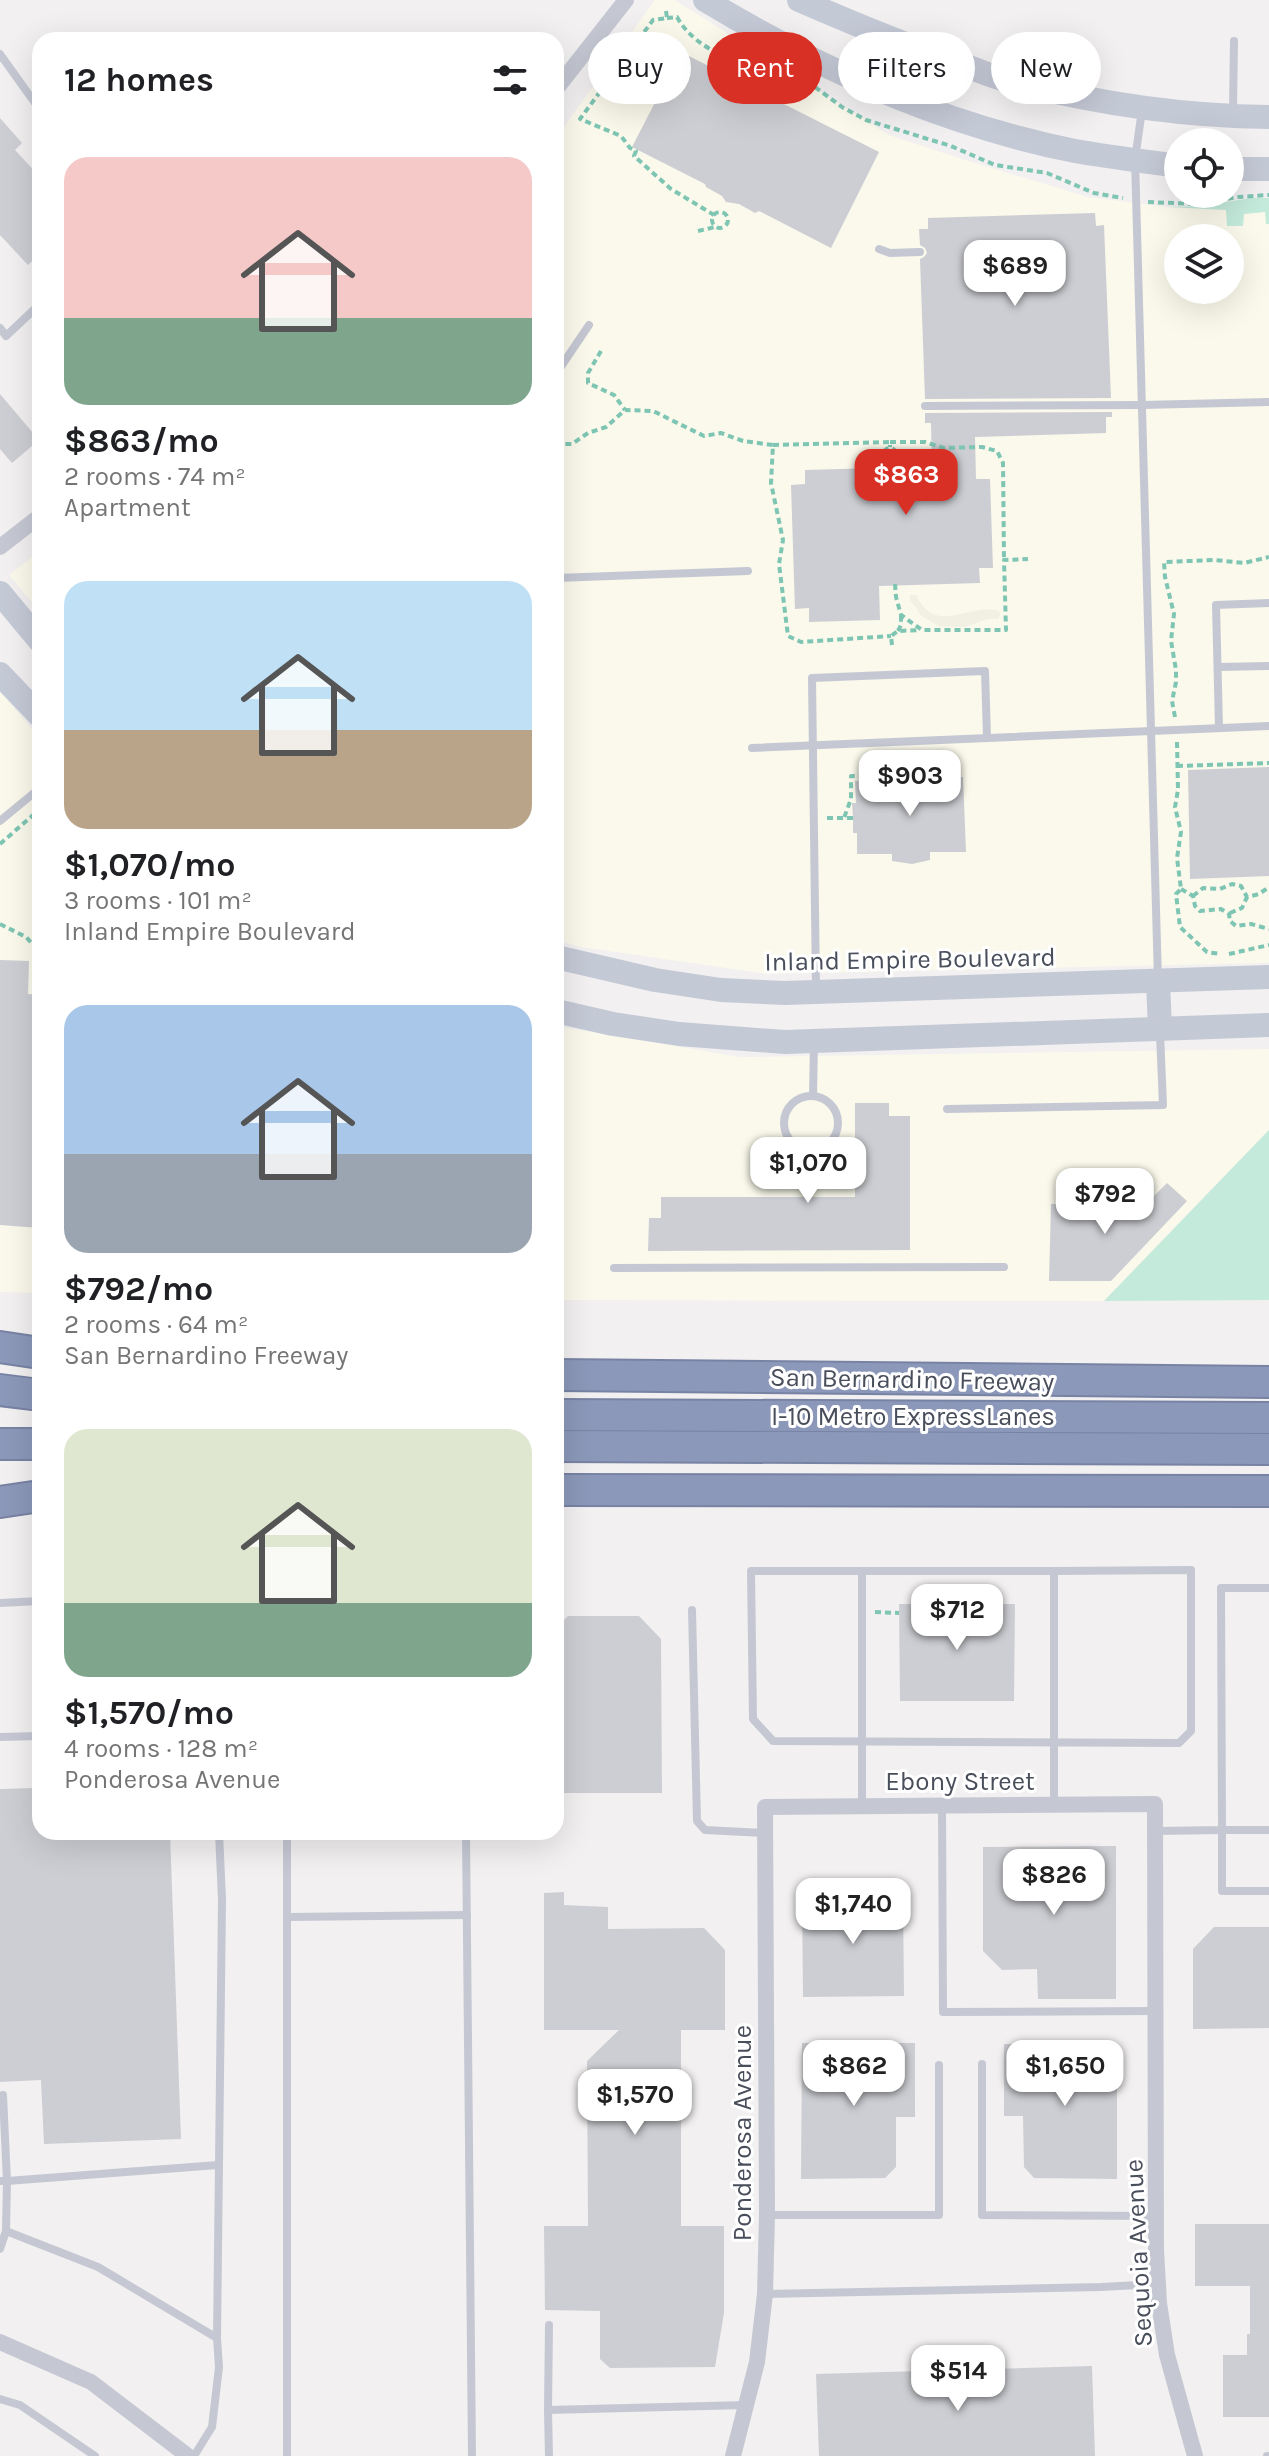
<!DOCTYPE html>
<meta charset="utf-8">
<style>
body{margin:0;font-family:Karla,sans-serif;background:#f6f6f6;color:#202124;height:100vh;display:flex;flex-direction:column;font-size:30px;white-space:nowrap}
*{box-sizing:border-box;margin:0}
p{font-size:26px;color:#757577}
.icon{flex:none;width:44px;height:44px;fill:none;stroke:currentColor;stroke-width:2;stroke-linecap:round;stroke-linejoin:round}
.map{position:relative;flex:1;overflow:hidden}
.sheet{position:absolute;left:32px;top:32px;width:532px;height:1808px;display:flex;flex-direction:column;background:#fff;border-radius:24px;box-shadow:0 8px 32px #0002}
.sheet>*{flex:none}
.top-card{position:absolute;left:588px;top:32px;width:560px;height:72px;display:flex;gap:16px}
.controls{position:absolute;left:1164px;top:128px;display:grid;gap:16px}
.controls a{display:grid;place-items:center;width:80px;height:80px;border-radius:50%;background:#fff;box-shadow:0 8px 32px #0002;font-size:40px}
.price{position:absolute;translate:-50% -68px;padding:0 18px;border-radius:16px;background:#fff;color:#222;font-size:26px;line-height:52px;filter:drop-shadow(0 2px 4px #0008)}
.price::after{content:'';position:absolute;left:50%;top:48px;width:24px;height:18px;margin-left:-12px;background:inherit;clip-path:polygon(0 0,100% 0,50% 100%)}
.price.current{background:#d93025;color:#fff}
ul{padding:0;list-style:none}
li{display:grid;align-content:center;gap:16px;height:424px;padding:0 32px}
li span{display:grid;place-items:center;height:248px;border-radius:24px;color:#555}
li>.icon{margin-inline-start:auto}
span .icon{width:144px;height:144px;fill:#fffc;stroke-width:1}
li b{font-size:34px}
h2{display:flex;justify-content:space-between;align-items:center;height:96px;padding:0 32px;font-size:34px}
.tag{padding:0 28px;border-radius:36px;background:#fff;box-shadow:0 8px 32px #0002;font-size:28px;line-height:72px}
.tag.current{background:#d93025;color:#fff}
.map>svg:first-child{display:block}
</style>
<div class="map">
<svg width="1269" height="2456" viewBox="0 0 1269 2456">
<rect width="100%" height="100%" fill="#f2f0f0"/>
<g fill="#faf9eb" fill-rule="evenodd">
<path d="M655,0H675L889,135L962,159L1088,197L1168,207L1199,206L1235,200L1269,198V963L767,974L581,947L556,940V138ZM1178,238H1230V290H1178Z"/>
<polygon points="40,551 40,612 9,575"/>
<polygon points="0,692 40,738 40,1293 0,1292"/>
<polygon points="556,1026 740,1057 1269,1049 1269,1130 1104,1301 556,1300"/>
</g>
<g fill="#c3eadb">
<polygon points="1252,198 1269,198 1269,224 1266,224 1265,212 1244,214 1243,226 1227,226 1226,210 1168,207 1199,206"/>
<polygon points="1269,1130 1269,1300 1104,1301"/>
</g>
<path fill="#f1f0e2" d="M910,595H916C936,637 969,602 999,611L1000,615L998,619C983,617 974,627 960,627C952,627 947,626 940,627L920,615L916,607L910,601Z"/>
<g fill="#cdced3">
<polygon points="681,52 879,152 831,248 759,211 755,213 739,204 726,202 722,196 706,187 705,184 632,147"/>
<polygon points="0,118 22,143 15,150 40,177 40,254 28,265 0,235"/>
<polygon points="1095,213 1096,226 1104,225 1111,398 925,399 920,259 924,257 927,253 925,248 920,245 919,229 928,229 928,218"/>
<polygon points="0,394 39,440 12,463 0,449"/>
<polygon points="1112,412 1112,417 1106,417 1106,433 975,437 976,479 990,479 993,568 979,568 980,583 879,586 880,620 809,622 809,608 795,609 791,485 805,484 805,470 875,468 875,474 906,473 906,468 932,467 931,423 925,423 925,413"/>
<polygon points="1269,767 1269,876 1190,879 1188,770"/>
<polygon points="963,777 966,852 930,852 930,860 912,864 892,861 892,854 857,854 857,833 853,833 853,818 852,803 856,803 855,781"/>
<polygon points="0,960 29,961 28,994 40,995 40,1228 0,1225"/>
<polygon points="855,1103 889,1103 889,1116 910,1116 910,1250 648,1251 649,1218 661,1218 661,1197 855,1197"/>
<polygon points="1167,1183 1187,1201 1111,1281 1049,1281 1051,1204 1145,1205"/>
<polygon points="899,1604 1015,1604 1014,1701 900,1701"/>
<polygon points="568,1616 639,1616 661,1639 662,1793 556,1793 556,1628"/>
<polygon points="33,1788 34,1824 40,1824 40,1832 170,1832 181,2139 44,2144 41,2080 0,2082 0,1789"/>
<polygon points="1116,1846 1116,1999 1038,1999 1037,1969 1002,1970 983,1951 983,1847"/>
<polygon points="564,1892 564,1905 608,1907 608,1929 704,1928 725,1950 725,2030 681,2030 681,2226 724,2226 724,2313 715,2367 610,2368 600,2359 600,2311 545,2310 544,2226 588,2226 587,2061 619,2030 544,2030 544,1893"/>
<polygon points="903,1895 904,1996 803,1997 802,1896"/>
<polygon points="1214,1927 1269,1927 1269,2028 1193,2029 1193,1949"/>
<polygon points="802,2043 915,2043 915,2117 896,2117 896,2167 885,2178 801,2179"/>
<polygon points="1004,2044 1117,2044 1117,2179 1034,2178 1024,2167 1023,2116 1004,2116"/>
<polygon points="1195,2224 1269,2224 1269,2417 1223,2417 1223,2355 1247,2355 1247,2334 1250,2334 1250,2286 1195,2286"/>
<polygon points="1092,2366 1095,2456 819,2456 816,2374"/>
</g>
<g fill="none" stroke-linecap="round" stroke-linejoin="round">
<g stroke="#7883a4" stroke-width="34">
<g id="highway">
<polyline points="0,1347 40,1353"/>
<polyline points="556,1375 1269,1382"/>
<polyline points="0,1390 40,1395"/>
<polyline points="556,1415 1269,1418"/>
<polyline points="0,1444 40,1444"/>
<polyline points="556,1446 1269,1449"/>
<polyline points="556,1490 1269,1491"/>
<polyline points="0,1502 40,1496"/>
</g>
</g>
<g stroke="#7ec5b3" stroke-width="4" stroke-dasharray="6 4" stroke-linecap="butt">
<polyline points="666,11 667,18 653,20 580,119 621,136 630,148 636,151 634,156 671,189 714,215"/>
<path d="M667,18L677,17C698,55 749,66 790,74"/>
<polyline points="815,87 842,107 866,120 951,146 995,165 1047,173 1094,193 1123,198"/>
<polyline points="1148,202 1196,204 1238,197 1269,195"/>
<circle cx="720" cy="220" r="8"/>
<polyline points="698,231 715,227"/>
<polyline points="601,351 588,373 588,383 614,395 625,410"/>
<polyline points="556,441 563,444 572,444 588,433 606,427 625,410 653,411 704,436 721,433 743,441 773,445 771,483 783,540 779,564 788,636 801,642 891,636"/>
<polyline points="890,442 925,442 944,448 982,447 997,451 1003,463 1004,560"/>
<polyline points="773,445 890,442 890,447"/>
<circle cx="890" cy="454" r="6"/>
<polyline points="890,460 890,473"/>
<polyline points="895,584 896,597 901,615 922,630 1006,630 1004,560 1028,559"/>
<polyline points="898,631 901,625 901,615"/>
<polyline points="892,645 891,636 898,631 919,630"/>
<polyline points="1175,717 1172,701 1176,682 1176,670 1171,641 1174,614 1165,577 1164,562 1215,560 1244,563 1269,557"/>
<polyline points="1177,742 1178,790 1175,807 1181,832 1177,858 1181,889 1176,894 1180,927 1207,952 1220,954"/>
<polyline points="1177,766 1269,763"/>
<polyline points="827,818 844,818"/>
<polyline points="853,818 844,818 851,799 851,776 874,776 873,756"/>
<polyline points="0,844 40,809"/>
<polyline points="1181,889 1193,896 1195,906 1200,911 1221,909 1229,914 1230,921 1236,926 1251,924 1269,929"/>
<polyline points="1193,896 1203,888 1220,889 1232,884 1241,886 1247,897 1259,894 1269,887"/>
<polyline points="1230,913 1242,908 1247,897"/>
<polyline points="0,924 26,937 40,952"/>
<polyline points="1229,954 1269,945"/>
<polyline points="875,1612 899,1613"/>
</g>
<g stroke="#c5c8d3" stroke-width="8">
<polyline points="0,54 40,110"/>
<polyline points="1142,110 1135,159 1158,980"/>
<polyline points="1233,112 1234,41"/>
<polyline points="879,249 890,253 920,252"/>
<polyline points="0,328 6,336 40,304"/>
<polyline points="556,374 589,325"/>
<polyline points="925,406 1142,405 1269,402"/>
<polyline points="556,578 748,571"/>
<polyline points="1218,667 1269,666"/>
<polyline points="1219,728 1216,605 1269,603"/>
<polyline points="752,748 1269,726"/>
<polyline points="0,821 40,788"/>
<polyline points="816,987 812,678 985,671 987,738"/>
<circle cx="811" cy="1123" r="27"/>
<polyline points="813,1096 814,1043"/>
<polyline points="947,1109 1163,1105 1160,1034"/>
<polyline points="614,1268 1004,1267"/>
<polyline points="862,1571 751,1571 753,1719 773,1741 1179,1743 1191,1731 1191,1570 1054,1571"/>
<polyline points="0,1603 40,1601"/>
<polyline points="692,1610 697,1821 705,1830 764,1833"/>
<polyline points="0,1737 40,1736"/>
<polyline points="862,1806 862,1571 1054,1571 1054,1805"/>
<polyline points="942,1806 943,2012 1155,2011"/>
<polyline points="1269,1830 1222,1830 1222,1891 1269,1891"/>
<polyline points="1155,1831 1222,1830 1221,1588 1269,1588"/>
<polyline points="466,1832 472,2456"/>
<polyline points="287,1917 467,1915"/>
<polyline points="982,2064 982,2215 1156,2216"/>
<polyline points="3,2095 7,2181 218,2165"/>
<polyline points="0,2181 7,2181 6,2231"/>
<polyline points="768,2215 939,2215 939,2065"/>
<polyline points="0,2249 6,2231 98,2267 217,2338 219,2367 212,2427 194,2456"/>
<polyline points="765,2294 1101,2287 1158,2284"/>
<polyline points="549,2325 548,2410 746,2405"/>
<polyline points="217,2338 222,1900 219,1832"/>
<polyline points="0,2399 20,2405 95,2456"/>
<polyline points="548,2410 549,2456"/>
<polyline points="287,2456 287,1832"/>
<polyline points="1267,2456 1269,2456"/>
</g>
<g stroke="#c5c8d3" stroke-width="16">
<polyline points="556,89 626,0"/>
<polyline points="0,547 40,516"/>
<polyline points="0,2342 91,2382 188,2456"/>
<polyline points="733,2456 757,2362 765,2294 767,2215 765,1807 1155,1804 1156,2250 1159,2303 1167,2355 1195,2456"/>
</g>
<g stroke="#c4c9d6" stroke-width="24">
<path d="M705,0C819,69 944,125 1075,151C1109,157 1144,161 1178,166"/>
<path d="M799,0C852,23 904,45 958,63C975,69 992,77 1010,81C1095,103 1181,116 1269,117"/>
<polyline points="1230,169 1269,169"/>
<polyline points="0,593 40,641"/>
<polyline points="0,674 40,716"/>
<polyline points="556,957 655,980 721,990 785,993 1269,977"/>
<polyline points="1158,981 1160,1029"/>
<polyline points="556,1011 613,1024 679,1034 785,1042 1269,1025"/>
</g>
<use href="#highway" stroke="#8c98b9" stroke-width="30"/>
</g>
<g text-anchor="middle" stroke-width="6" stroke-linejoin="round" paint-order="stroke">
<g font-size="26" fill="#494e5b" stroke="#fff">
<text transform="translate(910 959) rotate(-1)" y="9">Inland Empire Boulevard</text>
<text transform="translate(912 1379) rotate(1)" y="9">San Bernardino Freeway</text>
<text x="913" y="1425">I-10 Metro ExpressLanes</text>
<text x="960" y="1790">Ebony Street</text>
<text transform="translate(742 2133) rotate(-90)" y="9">Ponderosa Avenue</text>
<text transform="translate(1138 2253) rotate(-93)" y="9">Sequoia Avenue</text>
</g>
</g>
</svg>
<div class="controls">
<a><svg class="icon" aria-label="locate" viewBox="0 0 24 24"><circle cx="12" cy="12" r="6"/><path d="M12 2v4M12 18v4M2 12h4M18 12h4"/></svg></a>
<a><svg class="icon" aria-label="layers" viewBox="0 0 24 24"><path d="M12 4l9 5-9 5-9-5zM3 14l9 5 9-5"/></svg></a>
</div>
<b class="price" style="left:1015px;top:308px">$689</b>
<b class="price current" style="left:906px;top:517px">$863</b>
<b class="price" style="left:910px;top:818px">$903</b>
<b class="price" style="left:808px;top:1205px">$1,070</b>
<b class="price" style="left:1105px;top:1236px">$792</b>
<b class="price" style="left:957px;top:1652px">$712</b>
<b class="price" style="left:1054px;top:1917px">$826</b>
<b class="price" style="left:853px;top:1946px">$1,740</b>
<b class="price" style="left:854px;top:2108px">$862</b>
<b class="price" style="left:1065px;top:2108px">$1,650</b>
<b class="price" style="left:635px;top:2137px">$1,570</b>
<b class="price" style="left:958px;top:2413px">$514</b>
<div class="top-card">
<a class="tag">Buy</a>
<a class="tag current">Rent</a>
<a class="tag">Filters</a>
<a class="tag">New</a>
</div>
<section class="sheet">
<h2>12 homes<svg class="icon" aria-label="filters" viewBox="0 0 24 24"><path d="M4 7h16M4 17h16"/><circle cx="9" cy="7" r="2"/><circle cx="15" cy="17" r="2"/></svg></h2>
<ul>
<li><span style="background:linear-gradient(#f6c9c9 65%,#7fa58c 0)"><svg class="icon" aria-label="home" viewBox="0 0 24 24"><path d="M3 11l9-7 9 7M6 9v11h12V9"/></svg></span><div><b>$863/mo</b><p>2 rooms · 74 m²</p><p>Apartment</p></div></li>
<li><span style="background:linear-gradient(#bfe0f5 60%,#b9a48a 0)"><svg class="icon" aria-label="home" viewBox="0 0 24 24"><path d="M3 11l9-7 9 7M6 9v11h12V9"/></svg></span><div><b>$1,070/mo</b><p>3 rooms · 101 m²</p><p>Inland Empire Boulevard</p></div></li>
<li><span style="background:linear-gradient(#a9c7e8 60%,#9aa5b1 0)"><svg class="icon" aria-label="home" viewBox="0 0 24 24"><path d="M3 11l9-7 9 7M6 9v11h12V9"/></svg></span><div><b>$792/mo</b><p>2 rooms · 64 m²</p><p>San Bernardino Freeway</p></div></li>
<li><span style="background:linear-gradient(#dfe7d0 70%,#7fa58c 0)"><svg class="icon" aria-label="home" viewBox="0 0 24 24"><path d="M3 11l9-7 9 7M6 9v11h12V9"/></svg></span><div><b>$1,570/mo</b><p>4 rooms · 128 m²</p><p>Ponderosa Avenue</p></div></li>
</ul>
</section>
</div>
